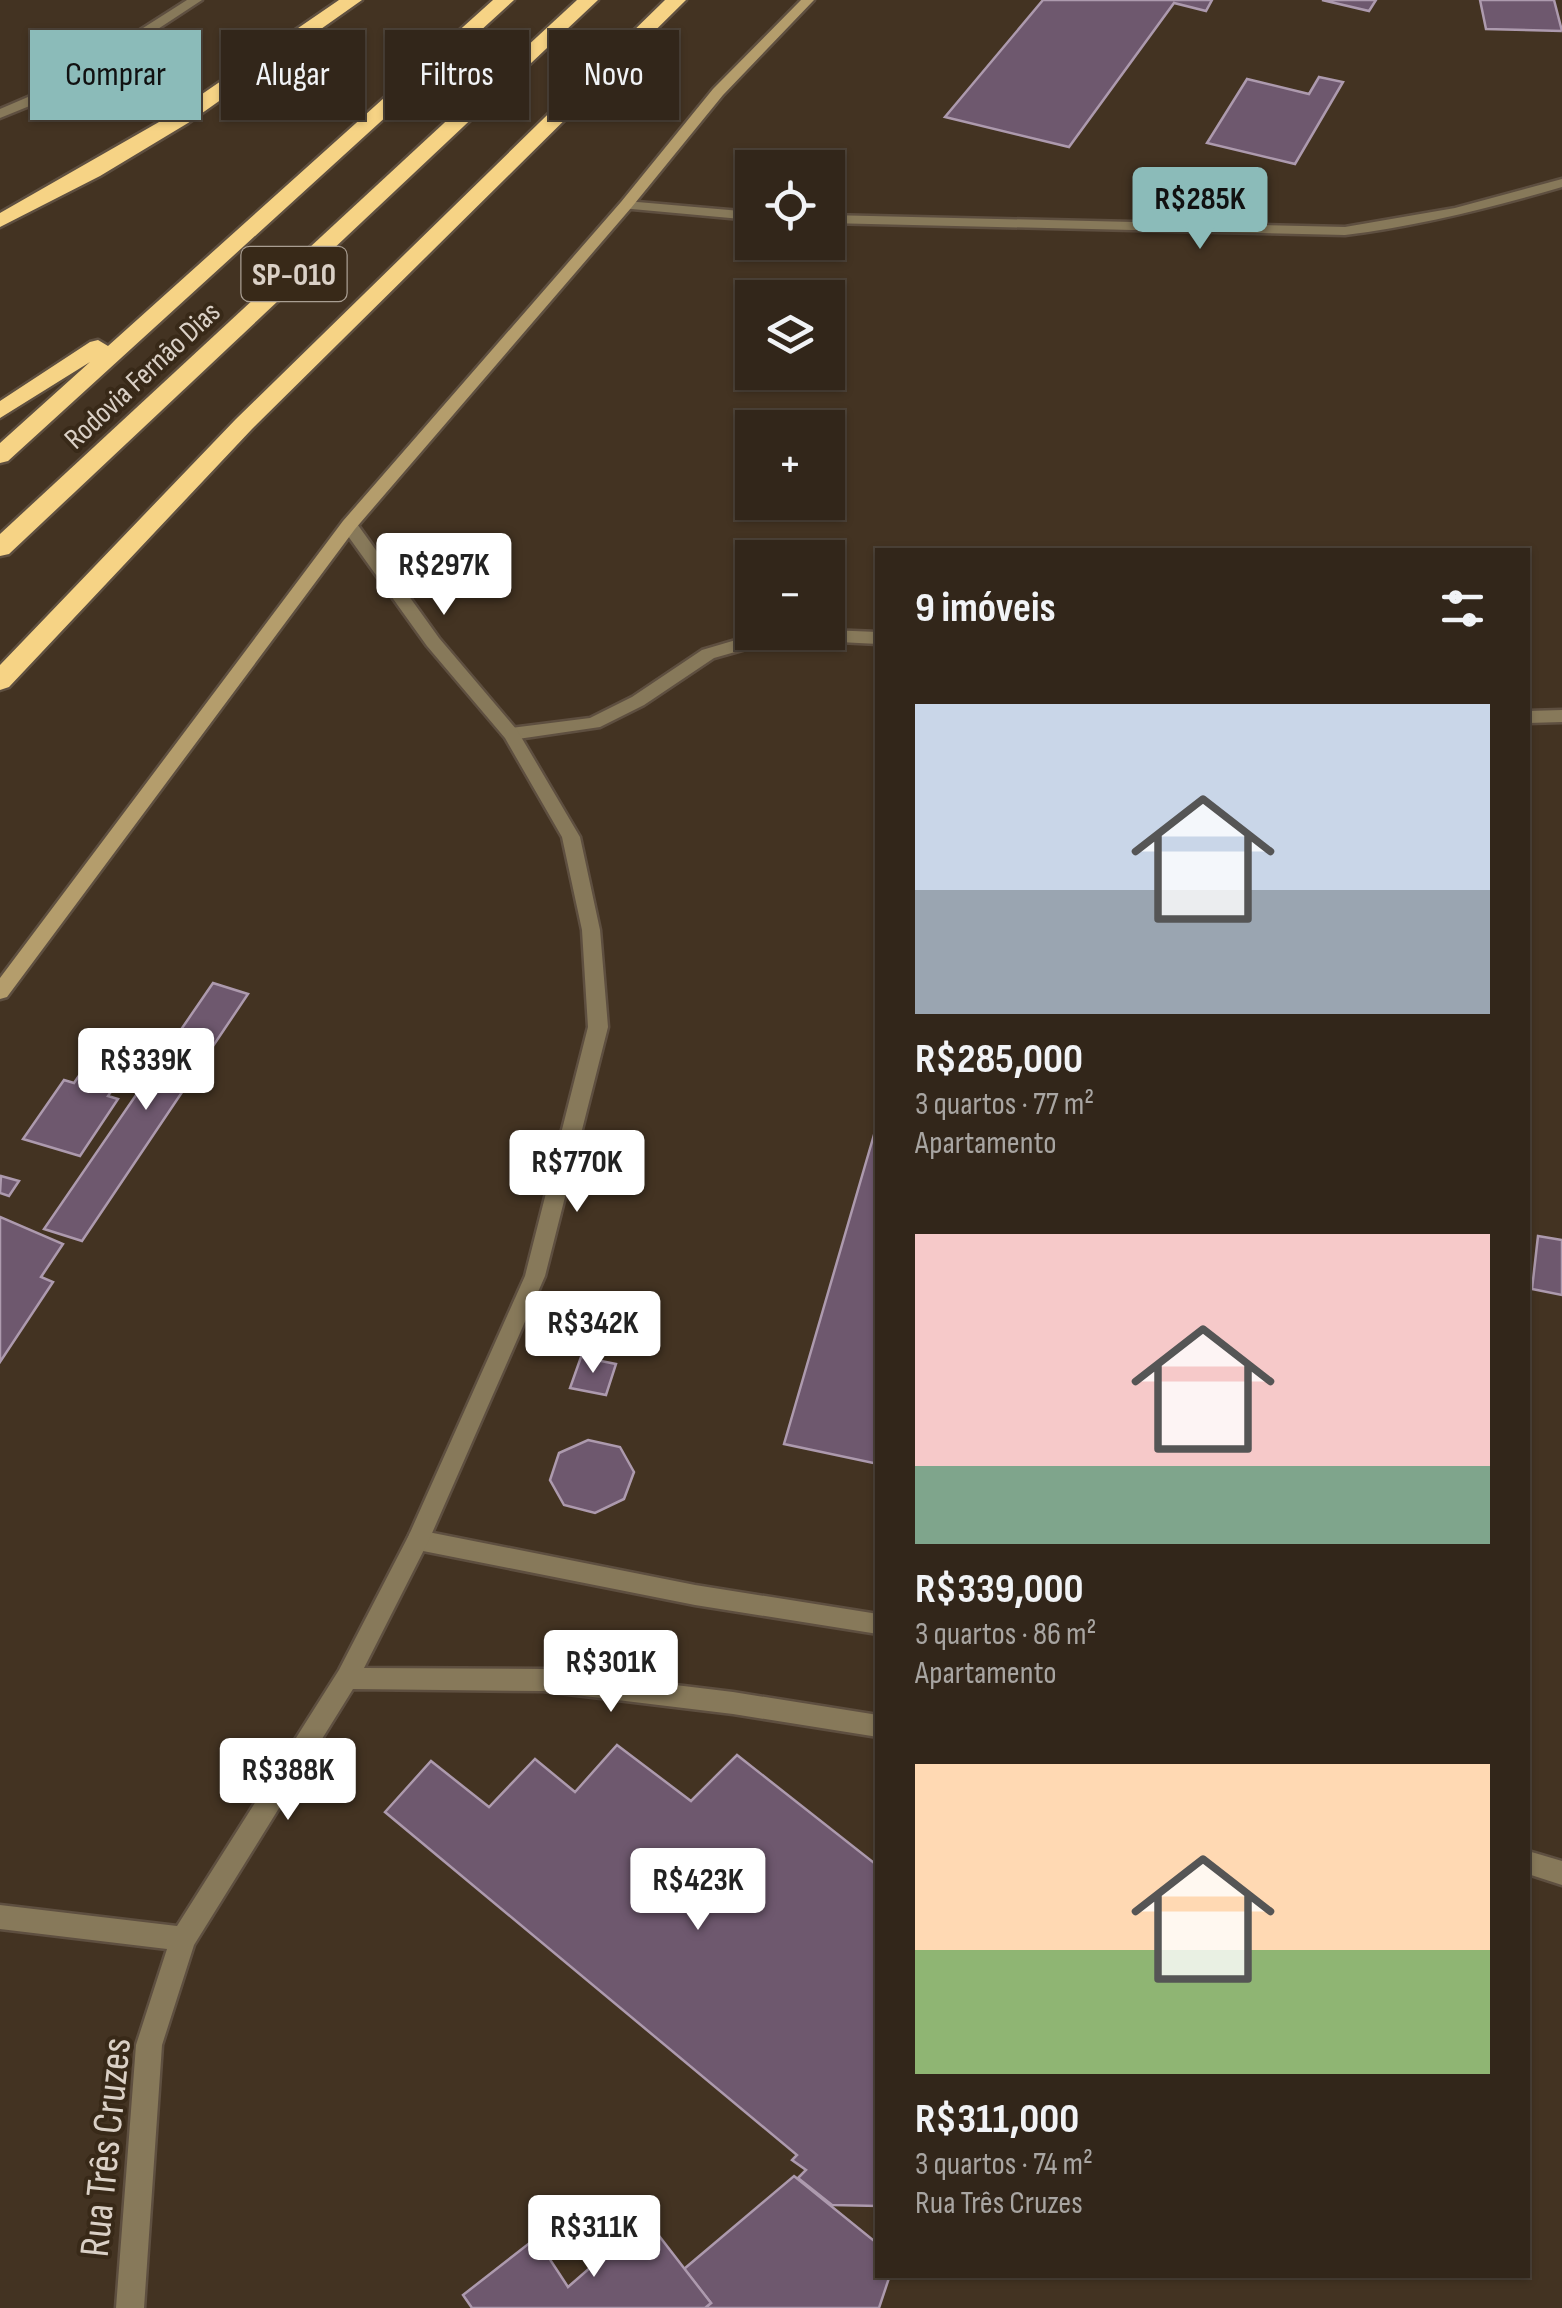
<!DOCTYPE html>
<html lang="pt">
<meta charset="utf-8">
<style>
body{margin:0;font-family:"Sofia Sans Condensed",sans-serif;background:#3a2e23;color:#f1f3f6;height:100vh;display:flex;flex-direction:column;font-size:38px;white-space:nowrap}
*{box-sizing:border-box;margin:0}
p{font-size:32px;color:#a8a5a2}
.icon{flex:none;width:55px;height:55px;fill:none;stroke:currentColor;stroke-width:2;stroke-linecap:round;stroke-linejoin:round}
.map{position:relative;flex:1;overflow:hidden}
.side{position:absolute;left:875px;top:548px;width:655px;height:1730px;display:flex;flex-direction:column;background:#32261a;border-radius:0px;box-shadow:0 2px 8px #0004,0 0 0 2px #4d4339}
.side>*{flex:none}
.top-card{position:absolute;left:30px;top:30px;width:695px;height:90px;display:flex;gap:20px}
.fabs{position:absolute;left:735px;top:150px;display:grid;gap:20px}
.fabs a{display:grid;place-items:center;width:110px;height:110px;border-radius:0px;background:#32261a;box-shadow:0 2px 8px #0004,0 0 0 2px #4d4339;font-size:50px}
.price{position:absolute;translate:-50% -85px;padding:0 22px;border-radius:10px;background:#fff;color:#222;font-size:32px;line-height:65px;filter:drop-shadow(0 2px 5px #0008)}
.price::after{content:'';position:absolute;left:50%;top:60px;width:30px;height:22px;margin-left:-15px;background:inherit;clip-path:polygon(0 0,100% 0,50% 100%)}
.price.on{background:#8bbbb9;color:#111}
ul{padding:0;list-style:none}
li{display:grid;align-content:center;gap:20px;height:530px;padding:0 40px}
li span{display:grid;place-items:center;height:310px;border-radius:0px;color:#555}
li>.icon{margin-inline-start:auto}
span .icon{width:180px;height:180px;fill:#fffc;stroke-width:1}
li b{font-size:42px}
h2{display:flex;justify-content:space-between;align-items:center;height:120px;padding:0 40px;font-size:42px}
.tag{padding:0 35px;border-radius:0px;background:#32261a;box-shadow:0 2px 8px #0004,0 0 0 2px #4d4339;font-size:35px;line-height:90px}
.tag.on{background:#8bbbb9;color:#111}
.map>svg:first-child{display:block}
</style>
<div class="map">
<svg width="1562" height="2308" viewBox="0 0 1562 2308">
<rect width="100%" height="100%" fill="#433322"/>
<g fill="#6e586e" stroke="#ad9aae" stroke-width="2.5">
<polygon points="1043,0 1212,0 1206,11 1174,3 1069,147 945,117"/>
<polygon points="1322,0 1376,0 1369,11"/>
<polygon points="1480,0 1554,0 1562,31 1486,29"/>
<polygon points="1319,77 1343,82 1295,164 1207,143 1247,79 1309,94"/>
<polygon points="213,983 248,994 82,1241 44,1229"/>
<polygon points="98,1048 134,1058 108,1096 118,1099 80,1156 23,1139 64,1080 74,1083"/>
<polygon points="878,1121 878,1464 784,1444"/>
<polygon points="1,1176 19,1181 9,1196 0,1193"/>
<polygon points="0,1217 63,1244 41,1277 53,1282 0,1362"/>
<polygon points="1538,1236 1562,1240 1562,1295 1532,1289"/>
<polygon points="581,1357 616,1364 606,1395 570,1388"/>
<polygon points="588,1440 620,1447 634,1472 624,1499 595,1513 564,1505 550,1480 559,1453"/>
<polygon points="617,1745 691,1801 737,1755 878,1866 878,2206 832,2205 798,2178 806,2170 792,2160 797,2155 385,1812 431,1761 489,1807 535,1759 575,1792"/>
<polygon points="794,2176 878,2244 878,2275 890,2275 879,2308 705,2308 711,2303 684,2269"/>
<polygon points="646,2219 711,2303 705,2308 472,2308 463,2295 536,2238 568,2287"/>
</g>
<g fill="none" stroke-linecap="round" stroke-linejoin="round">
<g stroke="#5e4f40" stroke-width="5">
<g id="lane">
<polygon points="828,630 878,632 878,644 781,639 714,658 644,705 600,727 511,740 502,734 511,728 590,718 632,697 702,650 763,632 828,632"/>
<polygon points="1562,710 1562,722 1528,723 1528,711"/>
<polygon points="418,1530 695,1585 878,1614 878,1634 695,1605 418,1550 410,1547 407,1540 410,1533"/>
</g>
</g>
<g stroke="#5e4f40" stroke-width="5">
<g id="street">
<polygon points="187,0 202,0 59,94 0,118 0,109 49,88"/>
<path d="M1562,179V187C1490,208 1419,226 1345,235L828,223V215L1345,227L1455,208Z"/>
<polygon points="626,201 752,212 752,220 621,208 619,205"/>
<polygon points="349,520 355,521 439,638 517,730 580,837 600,930 608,1027 545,1276 429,1540 364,1668 543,1669 733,1692 878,1715 878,1737 733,1714 543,1691 353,1689 194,1945 162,2045 144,2308 116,2308 136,2045 167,1949 0,1929 0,1905 177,1926 339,1670 409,1535 525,1276 588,1027 582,930 562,837 505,738 427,646 343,529 343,521"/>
<polygon points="1528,1851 1562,1861 1562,1885 1528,1874"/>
</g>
</g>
<g stroke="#5e4f40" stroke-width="5">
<polygon id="secondary" points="801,0 814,0 723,95 631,208 355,529 7,997 0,999 0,978 343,521 621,202 713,89"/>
</g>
<g stroke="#5e4f40" stroke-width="5">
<g id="highway">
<polygon points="339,0 362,0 188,123 100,176 0,227 0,213 173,114"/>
<polygon points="493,0 514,0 8,461 0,463 0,443 90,362 0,418 0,401 90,342 98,340 108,346"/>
<polygon points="577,0 598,0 9,554 0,556 0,534"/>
<polygon points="665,0 686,0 252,429 9,687 0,690 0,665 236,419"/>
</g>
</g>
<use href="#lane" fill="#87795a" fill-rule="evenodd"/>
<use href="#street" fill="#87795a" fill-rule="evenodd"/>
<use href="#secondary" fill="#b49d6c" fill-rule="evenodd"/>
<use href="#highway" fill="#f6d385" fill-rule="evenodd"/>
</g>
<g text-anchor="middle" stroke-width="8" stroke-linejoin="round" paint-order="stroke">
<g font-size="30" fill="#dad0c6" stroke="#382918">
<text transform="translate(142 375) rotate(-43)" y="10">Rodovia Fernão Dias</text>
</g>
<rect fill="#382918" stroke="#a99e92" stroke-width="2.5" x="241.5" y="247" width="105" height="54" rx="8"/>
<g font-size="32" font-weight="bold" fill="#dad0c6">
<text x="294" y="285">SP-010</text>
</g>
<g font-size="42" fill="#dad0c6" stroke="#382918">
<text transform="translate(104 2147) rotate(-84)" y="15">Rua Três Cruzes</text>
</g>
</g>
</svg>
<div class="fabs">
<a><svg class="icon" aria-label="locate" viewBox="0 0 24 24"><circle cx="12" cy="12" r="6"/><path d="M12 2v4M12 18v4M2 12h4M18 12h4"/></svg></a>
<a><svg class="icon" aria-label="layers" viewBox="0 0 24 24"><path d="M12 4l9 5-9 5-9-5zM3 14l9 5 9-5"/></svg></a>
<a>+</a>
<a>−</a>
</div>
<b class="price on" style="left:1200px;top:252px">R$285K</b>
<b class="price" style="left:444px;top:618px">R$297K</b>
<b class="price" style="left:146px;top:1113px">R$339K</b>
<b class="price" style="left:577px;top:1215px">R$770K</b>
<b class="price" style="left:593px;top:1376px">R$342K</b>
<b class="price" style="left:611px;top:1715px">R$301K</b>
<b class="price" style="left:288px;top:1823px">R$388K</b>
<b class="price" style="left:698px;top:1933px">R$423K</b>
<b class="price" style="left:594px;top:2280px">R$311K</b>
<div class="top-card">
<a class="tag on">Comprar</a>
<a class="tag">Alugar</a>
<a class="tag">Filtros</a>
<a class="tag">Novo</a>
</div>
<section class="side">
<h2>9 imóveis<svg class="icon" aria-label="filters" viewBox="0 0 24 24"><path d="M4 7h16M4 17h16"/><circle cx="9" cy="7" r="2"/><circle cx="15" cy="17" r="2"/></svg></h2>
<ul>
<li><span style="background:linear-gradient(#c9d6e8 60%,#9aa5b1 0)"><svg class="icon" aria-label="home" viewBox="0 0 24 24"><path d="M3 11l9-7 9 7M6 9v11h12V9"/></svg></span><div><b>R$285,000</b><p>3 quartos · 77 m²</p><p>Apartamento</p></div></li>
<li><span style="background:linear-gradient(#f6c9c9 75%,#7fa58c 0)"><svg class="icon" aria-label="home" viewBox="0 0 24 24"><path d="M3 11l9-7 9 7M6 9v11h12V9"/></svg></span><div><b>R$339,000</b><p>3 quartos · 86 m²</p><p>Apartamento</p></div></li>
<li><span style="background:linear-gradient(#ffd9b3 60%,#8fb573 0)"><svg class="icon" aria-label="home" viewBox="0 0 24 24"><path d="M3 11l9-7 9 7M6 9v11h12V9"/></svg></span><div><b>R$311,000</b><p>3 quartos · 74 m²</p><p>Rua Três Cruzes</p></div></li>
</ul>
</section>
</div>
